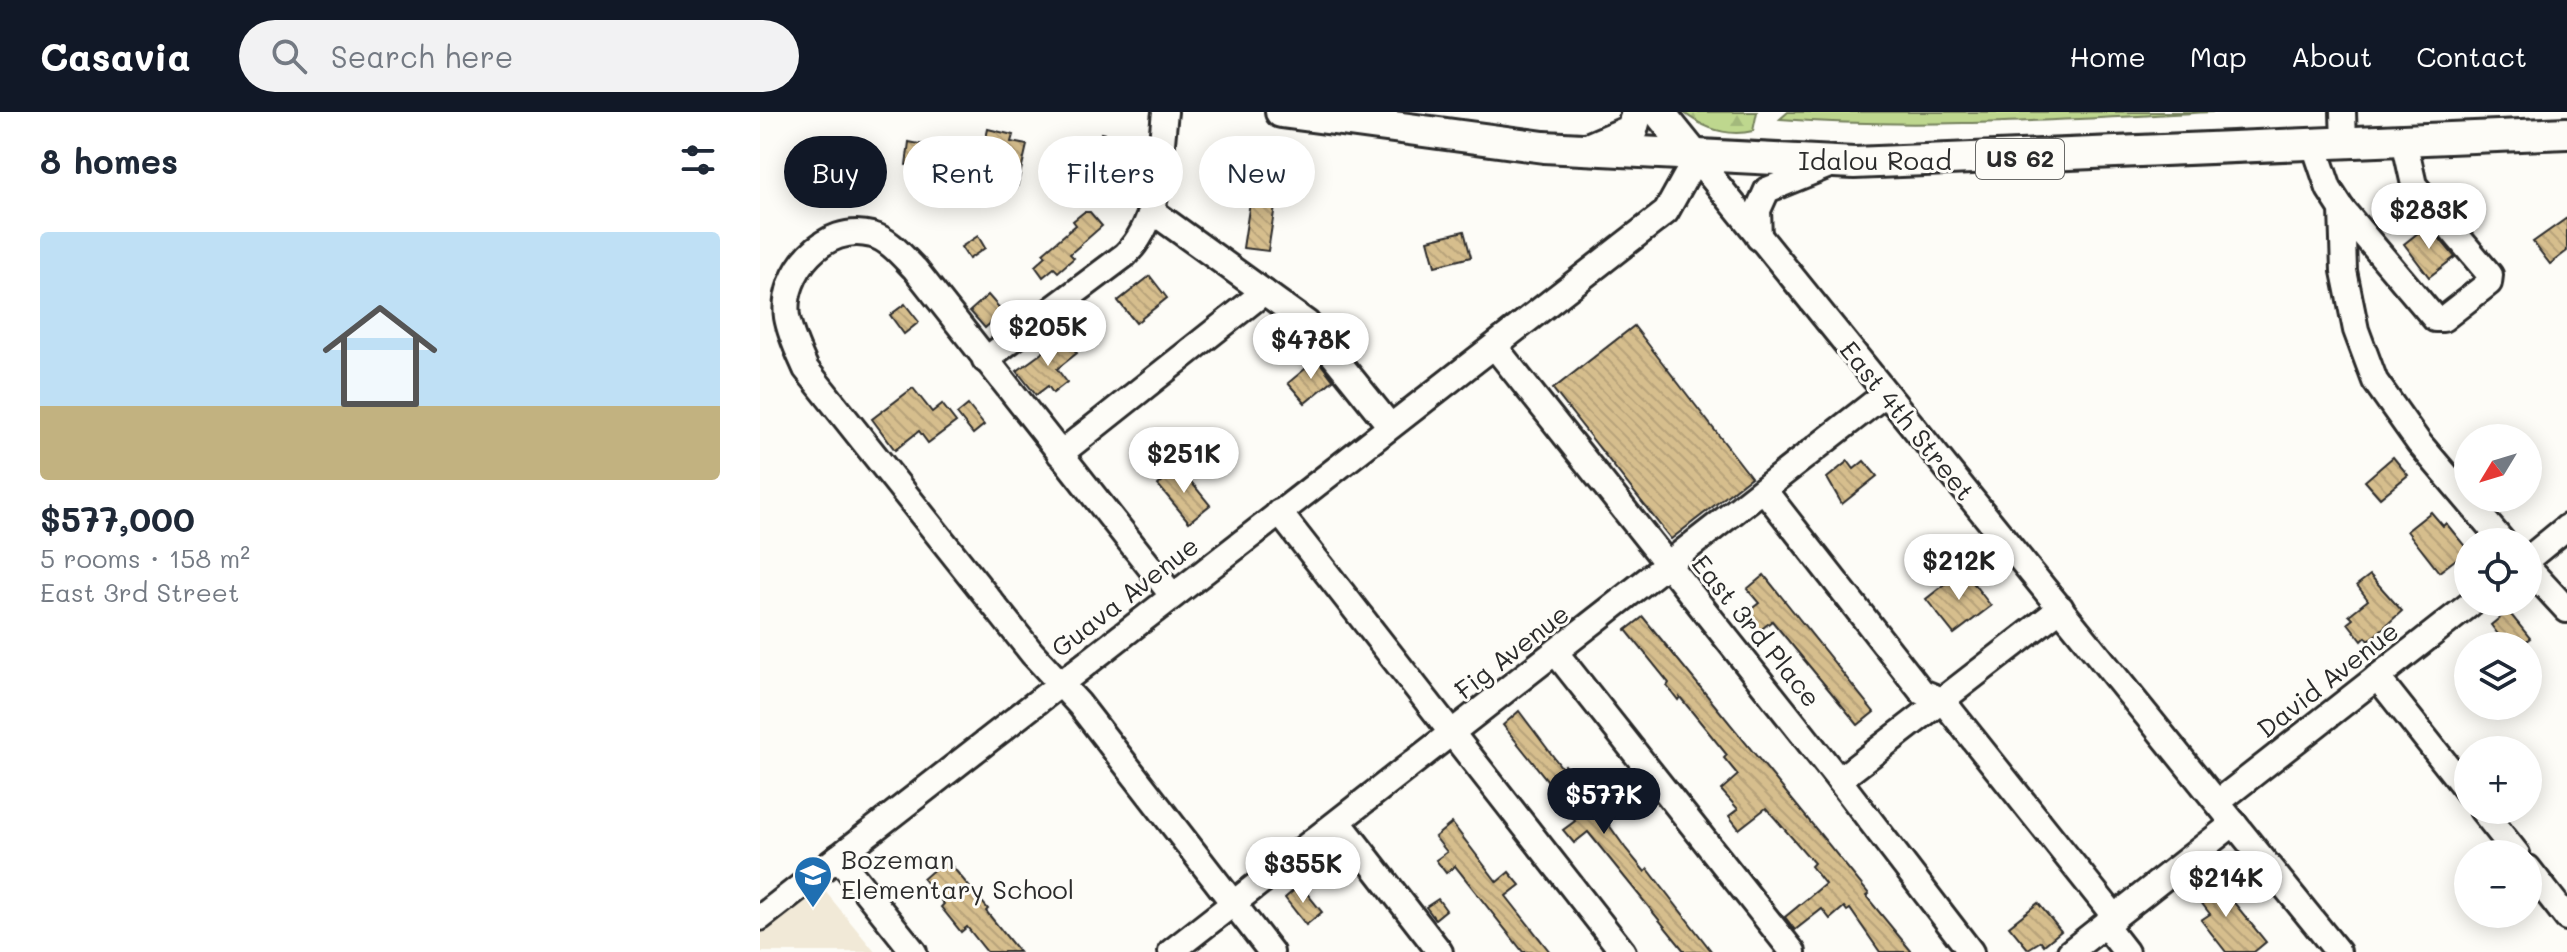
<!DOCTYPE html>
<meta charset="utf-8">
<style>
body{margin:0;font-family:Mali,sans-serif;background:#f2f2f3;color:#1f2937;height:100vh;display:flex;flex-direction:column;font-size:30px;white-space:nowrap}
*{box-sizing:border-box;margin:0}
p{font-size:26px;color:#747a83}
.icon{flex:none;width:44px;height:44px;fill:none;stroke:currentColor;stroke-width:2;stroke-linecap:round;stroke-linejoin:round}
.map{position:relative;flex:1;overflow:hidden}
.panel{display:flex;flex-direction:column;background:#fff;width:760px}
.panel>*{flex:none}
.guide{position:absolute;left:24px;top:24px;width:760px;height:72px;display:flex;gap:16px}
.needle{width:52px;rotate:232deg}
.controls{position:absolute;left:1694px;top:312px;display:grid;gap:16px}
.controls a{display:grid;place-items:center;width:88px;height:88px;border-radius:50%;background:#fff;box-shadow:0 4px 20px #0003;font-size:40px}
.price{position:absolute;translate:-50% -68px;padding:0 18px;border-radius:28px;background:#fff;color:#222;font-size:26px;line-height:52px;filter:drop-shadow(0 2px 4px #0008)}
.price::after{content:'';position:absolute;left:50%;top:48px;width:24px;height:18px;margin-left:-12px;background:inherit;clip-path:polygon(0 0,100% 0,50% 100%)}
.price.selected{background:#111827;color:#fff}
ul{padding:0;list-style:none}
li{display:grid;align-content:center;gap:16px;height:424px;padding:0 40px}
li+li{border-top:2px solid #e0e1e3}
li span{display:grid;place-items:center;height:248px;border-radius:8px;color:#555}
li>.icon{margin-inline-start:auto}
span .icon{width:144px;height:144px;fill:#fffc;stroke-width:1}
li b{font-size:34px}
h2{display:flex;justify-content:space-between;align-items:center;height:96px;padding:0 40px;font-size:34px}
.chip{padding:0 28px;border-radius:36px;background:#fff;box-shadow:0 4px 20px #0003;font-size:28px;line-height:72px}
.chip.selected{background:#111827;color:#fff}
header{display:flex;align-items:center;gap:48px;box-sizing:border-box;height:112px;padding:0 40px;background:#111827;color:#fff}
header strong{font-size:38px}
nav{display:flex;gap:44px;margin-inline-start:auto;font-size:28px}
.search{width:560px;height:72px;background:#f2f2f3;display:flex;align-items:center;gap:20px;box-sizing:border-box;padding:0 28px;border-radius:44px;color:#747a83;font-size:30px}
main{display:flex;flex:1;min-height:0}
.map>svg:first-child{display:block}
</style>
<header>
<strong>Casavia</strong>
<div class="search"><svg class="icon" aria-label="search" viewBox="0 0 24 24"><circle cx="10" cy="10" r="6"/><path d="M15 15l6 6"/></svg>Search here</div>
<nav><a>Home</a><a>Map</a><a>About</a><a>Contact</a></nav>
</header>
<main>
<section class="panel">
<h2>8 homes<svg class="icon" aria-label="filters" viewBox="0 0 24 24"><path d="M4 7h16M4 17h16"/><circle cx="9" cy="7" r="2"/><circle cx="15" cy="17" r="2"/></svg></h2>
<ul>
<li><span style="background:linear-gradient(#bfe0f5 70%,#c2b280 0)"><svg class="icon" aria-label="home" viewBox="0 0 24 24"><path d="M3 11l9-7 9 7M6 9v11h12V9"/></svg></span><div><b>$577,000</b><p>5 rooms · 158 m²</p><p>East 3rd Street</p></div></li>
</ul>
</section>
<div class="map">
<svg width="1807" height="840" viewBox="0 0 1807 840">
<defs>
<pattern id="forest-firs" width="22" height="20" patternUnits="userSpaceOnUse" patternTransform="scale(2)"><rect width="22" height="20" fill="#bed78e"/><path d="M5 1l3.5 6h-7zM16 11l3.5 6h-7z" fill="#a3b97b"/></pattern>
<pattern id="building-back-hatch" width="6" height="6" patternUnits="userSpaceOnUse" patternTransform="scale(2)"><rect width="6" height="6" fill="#d6be8d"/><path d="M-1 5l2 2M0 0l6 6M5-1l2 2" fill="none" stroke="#b8a37a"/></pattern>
</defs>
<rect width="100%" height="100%" fill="#fdfcf7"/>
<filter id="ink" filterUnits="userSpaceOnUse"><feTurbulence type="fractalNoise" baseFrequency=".0125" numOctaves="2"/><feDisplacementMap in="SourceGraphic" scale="16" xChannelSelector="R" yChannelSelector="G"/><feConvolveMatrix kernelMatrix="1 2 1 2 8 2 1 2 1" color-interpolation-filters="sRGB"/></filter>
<g filter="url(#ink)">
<polygon fill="#f1e9d7" points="60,773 115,840 0,840 0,816"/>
<path fill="#bed78e" stroke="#74815c" stroke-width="2" d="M1028,0H1453C1309,7 1164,18 1020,7Z"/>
<path fill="url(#forest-firs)" stroke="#74815c" stroke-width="2" d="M923,0H997L993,19C967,25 943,16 923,0Z"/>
<g fill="url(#building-back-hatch)" stroke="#2b2b2b" stroke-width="2">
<polygon points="228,17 253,23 251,30 267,33 257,76 217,66"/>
<polygon points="341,21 383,31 378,50 366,47 360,73 330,66"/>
<polygon points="149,30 170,34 167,57 146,53"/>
<polygon points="496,51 521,55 508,139 483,136"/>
<polygon points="324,100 330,100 342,114 310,142 314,146 298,160 294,156 283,165 275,154 286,144 283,141 316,113 313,109"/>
<polygon points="1807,106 1807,139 1790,152 1773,130"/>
<polygon points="1668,113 1695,145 1669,165 1644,132"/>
<polygon points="704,119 711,145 675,154 668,128"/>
<polygon points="218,124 225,136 209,147 201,135"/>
<polygon points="390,164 407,186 376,211 358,189"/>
<polygon points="228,183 243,200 225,216 210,199"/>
<polygon points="145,192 159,210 144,222 130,203"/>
<polygon points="874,214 991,365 911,427 793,277"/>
<polygon points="304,225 317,241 297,257 307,270 293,281 288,274 276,283 257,259"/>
<polygon points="557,247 573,268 545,291 528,271"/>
<polygon points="153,276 172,300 182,292 196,310 168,331 159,319 135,338 112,307"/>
<polygon points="208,293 224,313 213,322 197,302"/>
<polygon points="1633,345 1648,363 1620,386 1605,369"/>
<polygon points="1088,349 1094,357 1104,349 1117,364 1082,392 1067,366"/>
<polygon points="419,355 450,393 429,410 398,373"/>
<polygon points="1671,400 1683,414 1686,411 1708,438 1679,460 1647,419"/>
<polygon points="1203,458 1231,494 1194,522 1166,487"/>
<polygon points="1004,463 1114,600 1098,613 1012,509 999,519 985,502 999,491 987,477"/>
<polygon points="1610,463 1642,499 1609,529 1606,525 1602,529 1588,511 1593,507 1589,503 1608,488 1597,473"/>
<polygon points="1748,499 1770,526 1760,534 1747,534 1731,513"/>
<polygon points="883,505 1109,782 1106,784 1152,840 1120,840 1090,797 1087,799 1084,795 1070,807 1062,797 1035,818 1025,805 1065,772 1051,754 1054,751 1006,696 979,717 969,704 978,697 961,678 978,663 964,646 967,643 920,585 918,588 907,574 909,571 866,518"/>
<polygon points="759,599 802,656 805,653 815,665 866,737 885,760 888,757 952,840 925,840 828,720 814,731 803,718 815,709 812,705 815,703 743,613"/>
<polygon points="692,711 737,770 749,760 760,773 746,784 790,840 763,840 695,754 686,761 676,748 687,740 675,725"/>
<polygon points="186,747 228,797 226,799 259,840 227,840 207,815 201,820 181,795 184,792 163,767"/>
<polygon points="1450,761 1506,830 1494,840 1466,840 1441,808 1450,802 1430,776"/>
<polygon points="540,773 562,800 546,813 525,786"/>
<polygon points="678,787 686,798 675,807 666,795"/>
<polygon points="1278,791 1301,819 1284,833 1281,829 1268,837 1249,814"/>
</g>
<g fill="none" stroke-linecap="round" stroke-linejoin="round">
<g stroke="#2b2b2b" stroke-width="30">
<g id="minor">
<polyline points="1583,0 1584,31"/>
<polyline points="1554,33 1569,77 1582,97 1584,159 1596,218 1615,269 1659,331 1743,430"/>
<polyline points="1582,97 1675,207 1683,207 1729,171 1730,163 1654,73 1644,28"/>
<polyline points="392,99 547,211 630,314"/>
<polyline points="999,126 998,98 1007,78 1069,53"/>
<polyline points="735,235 1079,668 1211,840"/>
<path d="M225,248L365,143C402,107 399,49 405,0"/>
<polyline points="300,342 504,180"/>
<polyline points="1004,378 1162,580 1182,588 1355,805"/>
<polyline points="519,400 863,840"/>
<polyline points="1768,447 1807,415"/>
<polyline points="1768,456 1807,498"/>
<path d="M412,483L155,157C143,145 129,127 112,123C65,110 21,161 27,205C30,223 39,241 46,257L272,541L319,592L511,840"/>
<polyline points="796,541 1033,840"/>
<polyline points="1617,565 1708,680"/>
<polyline points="1079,668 1301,496"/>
<polyline points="1458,690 1713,490"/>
<polyline points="1722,698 1757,742"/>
<polyline points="579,710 680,840"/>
<polyline points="78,745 154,840"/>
<polyline points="1768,756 1807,806"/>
<polyline points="0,806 906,100 936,46 1578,840"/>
<polyline points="1345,813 1366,840"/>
<polyline points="411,840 1125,282"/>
<polyline points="1310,840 1474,711"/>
</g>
</g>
<g stroke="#2b2b2b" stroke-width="36">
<g id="major">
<polyline points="521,0 784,35 1094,51 1807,21"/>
<polyline points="899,0 936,46"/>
<polyline points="832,35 872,18 877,0"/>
</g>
</g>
<use href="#minor" stroke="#fdfcf7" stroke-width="24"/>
<use href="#major" stroke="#fdfcf7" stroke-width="30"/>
</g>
</g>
<defs>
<g id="school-pin" transform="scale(2)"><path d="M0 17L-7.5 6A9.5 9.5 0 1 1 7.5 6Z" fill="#1f6fb2" stroke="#fdfcf7"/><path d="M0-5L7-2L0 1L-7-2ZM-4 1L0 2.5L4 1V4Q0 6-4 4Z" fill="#fff"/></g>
</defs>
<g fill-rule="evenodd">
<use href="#school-pin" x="53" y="763"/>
</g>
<g text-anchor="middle" stroke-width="6" stroke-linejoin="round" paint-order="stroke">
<rect fill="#fdfcf7" stroke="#6a6a68" stroke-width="2" x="1216" y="27" width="88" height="40" rx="6"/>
<g font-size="24" font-weight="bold" fill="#2b2b2b">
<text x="1260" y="55">US 62</text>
</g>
<g font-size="26" fill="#2b2b2b" stroke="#fdfcf7">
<text x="1115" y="58">Idalou Road</text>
<text transform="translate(1147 309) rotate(51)" y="9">East 4th Street</text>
<text transform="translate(365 485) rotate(-38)" y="9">Guava Avenue</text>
<text transform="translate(996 519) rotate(51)" y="9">East 3rd Place</text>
<text transform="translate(752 540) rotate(-38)" y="9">Fig Avenue</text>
<text transform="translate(1568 568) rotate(-38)" y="9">David Avenue</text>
</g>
<g font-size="26" fill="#2b2b2b" stroke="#fdfcf7" text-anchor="start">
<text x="81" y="757">Bozeman<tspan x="81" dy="30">Elementary School</tspan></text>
</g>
</g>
</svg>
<div class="controls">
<a><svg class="needle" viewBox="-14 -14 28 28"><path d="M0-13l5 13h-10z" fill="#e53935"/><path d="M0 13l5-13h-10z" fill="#747a83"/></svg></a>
<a><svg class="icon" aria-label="locate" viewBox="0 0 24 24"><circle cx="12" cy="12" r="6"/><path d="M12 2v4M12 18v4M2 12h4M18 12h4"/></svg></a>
<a><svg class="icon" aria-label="layers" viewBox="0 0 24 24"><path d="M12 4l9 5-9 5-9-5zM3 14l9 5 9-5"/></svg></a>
<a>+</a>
<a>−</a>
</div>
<b class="price" style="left:1669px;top:139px">$283K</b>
<b class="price" style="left:288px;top:256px">$205K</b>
<b class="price" style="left:551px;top:269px">$478K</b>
<b class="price" style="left:424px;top:383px">$251K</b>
<b class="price" style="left:1199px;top:490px">$212K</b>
<b class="price selected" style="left:844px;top:724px">$577K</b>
<b class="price" style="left:543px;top:793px">$355K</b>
<b class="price" style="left:1466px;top:807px">$214K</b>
<div class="guide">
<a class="chip selected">Buy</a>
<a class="chip">Rent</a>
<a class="chip">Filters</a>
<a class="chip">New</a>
</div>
</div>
</main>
